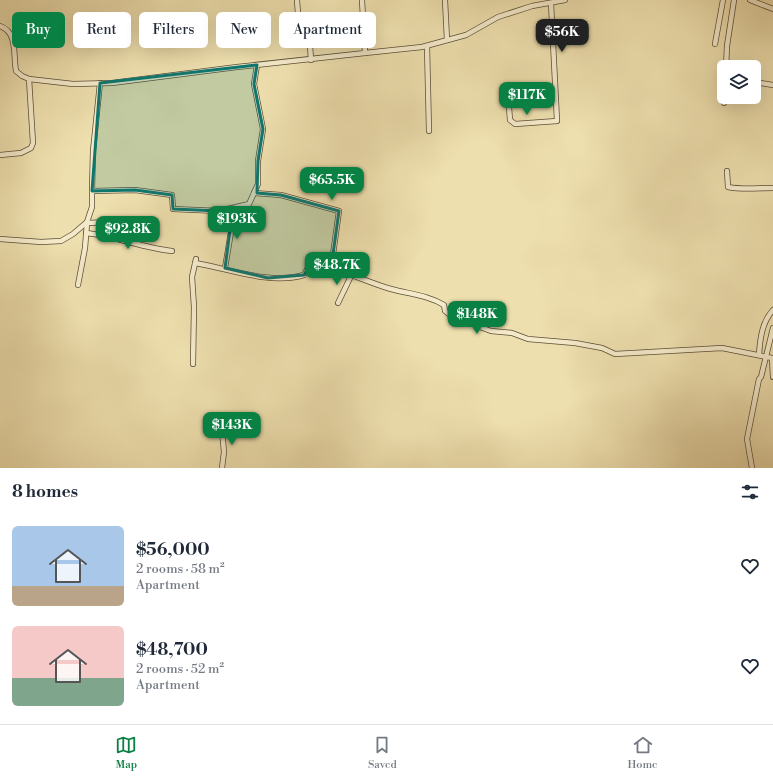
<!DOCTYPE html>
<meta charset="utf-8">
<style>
body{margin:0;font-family:"Libre Bodoni",serif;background:#f6f6f7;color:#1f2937;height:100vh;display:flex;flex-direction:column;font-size:15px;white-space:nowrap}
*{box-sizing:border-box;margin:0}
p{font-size:13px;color:#747a83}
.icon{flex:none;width:22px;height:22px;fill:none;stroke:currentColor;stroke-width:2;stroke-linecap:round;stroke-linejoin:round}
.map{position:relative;height:468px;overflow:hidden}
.details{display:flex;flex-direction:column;background:#fff;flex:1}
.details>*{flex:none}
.top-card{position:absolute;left:12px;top:12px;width:400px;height:36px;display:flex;gap:8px}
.fabs{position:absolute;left:717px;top:60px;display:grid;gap:8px}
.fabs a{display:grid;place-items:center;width:44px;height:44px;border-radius:6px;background:#fff;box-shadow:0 4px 16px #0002;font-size:20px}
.price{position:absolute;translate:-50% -34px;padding:0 9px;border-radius:8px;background:#0b8043;color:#fff;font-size:13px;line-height:26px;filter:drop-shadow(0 1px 2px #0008)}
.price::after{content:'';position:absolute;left:50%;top:24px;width:12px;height:9px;margin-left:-6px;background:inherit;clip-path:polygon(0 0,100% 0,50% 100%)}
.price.active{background:#222;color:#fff}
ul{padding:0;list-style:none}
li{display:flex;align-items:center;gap:12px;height:100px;padding:0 12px}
li span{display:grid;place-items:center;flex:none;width:112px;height:80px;border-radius:6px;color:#555}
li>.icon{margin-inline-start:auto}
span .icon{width:48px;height:48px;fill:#fffc;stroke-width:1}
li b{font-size:17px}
h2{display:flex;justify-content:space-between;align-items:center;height:48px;padding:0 12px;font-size:17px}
.pill{padding:0 14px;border-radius:6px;background:#fff;box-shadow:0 4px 16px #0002;font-size:14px;line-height:36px}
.pill.active{background:#0b8043;color:#fff}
.dock{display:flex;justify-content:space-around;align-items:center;height:56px;border-top:1px solid #e0e1e3;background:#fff;font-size:11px;color:#747a83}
.dock a{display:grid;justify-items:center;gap:2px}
.dock .active{color:#0b8043}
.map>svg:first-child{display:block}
</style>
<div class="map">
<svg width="773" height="468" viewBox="0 0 773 468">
<rect width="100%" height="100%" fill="#eedfae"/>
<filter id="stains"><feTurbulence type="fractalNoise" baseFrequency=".005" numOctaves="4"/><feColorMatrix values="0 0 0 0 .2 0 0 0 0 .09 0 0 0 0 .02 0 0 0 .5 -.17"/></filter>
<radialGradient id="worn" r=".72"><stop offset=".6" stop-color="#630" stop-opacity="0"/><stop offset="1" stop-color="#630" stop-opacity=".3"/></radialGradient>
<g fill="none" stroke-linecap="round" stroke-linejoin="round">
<g stroke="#5a4e37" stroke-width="6">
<g id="minor">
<polyline points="297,0 299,28 309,32 311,60"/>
<polyline points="445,0 447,40"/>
<polyline points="750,0 773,9"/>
<path d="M0,26C18,32 13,55 16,71L22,76L29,79L33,143L31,148L21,153L0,155"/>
<polyline points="715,44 723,0"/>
<polyline points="427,46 429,131"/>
<polyline points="365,53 422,47 466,35 498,17 532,6 565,0"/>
<polyline points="726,67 727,46 734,0"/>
<polyline points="29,79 73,84 112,83 237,67 365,53 362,0"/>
<polyline points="754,82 773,85"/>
<polyline points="100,83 93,151 92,191 135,190 172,195 173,209 219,211 249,204 258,184 258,161 263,129 254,84 257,65"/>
<polyline points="508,95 510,120 515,124 557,121 551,3"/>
<polyline points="724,103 724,97"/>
<path d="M727,171L728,187C742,190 758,188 773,188"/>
<polyline points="254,193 281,195 339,211 331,269"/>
<path d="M86,233C115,236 143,248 172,251"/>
<polyline points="0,239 41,242 61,241 73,234 87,222 92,207 92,191"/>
<path d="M195,263C230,269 270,285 304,275C307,270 308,265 314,266C336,266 368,283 391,289C409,294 428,295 444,305L445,311L450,315L468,321L480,327L491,331L512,333L528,339L575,343L602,348L615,354L722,348L772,358L773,377"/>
<polyline points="225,268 235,208"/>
<polyline points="78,285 85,248 87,223 111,222 144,229"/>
<polyline points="338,303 351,276"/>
<path d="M759,355C760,339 762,322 773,310"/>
<polyline points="193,364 194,307 192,277 196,259"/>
<polyline points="221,420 224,452 222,468"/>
<polyline points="752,468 747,439 759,379 761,377 773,328"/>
</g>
</g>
<use href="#minor" stroke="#f4eaca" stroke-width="4.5"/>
</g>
<path fill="#0f766e" fill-opacity="0.2" stroke="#0f766e" stroke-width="3" stroke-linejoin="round" d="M257,65L254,84L263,129L258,161L257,193L281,195L339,211L331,269L310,265L304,275L268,278L225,268L233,207L219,211L173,209L172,195L135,190L92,191L100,83Z"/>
<rect width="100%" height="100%" filter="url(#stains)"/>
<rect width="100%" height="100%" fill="url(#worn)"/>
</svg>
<div class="fabs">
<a><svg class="icon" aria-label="layers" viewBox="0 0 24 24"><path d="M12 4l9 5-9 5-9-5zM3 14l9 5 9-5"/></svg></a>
</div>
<b class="price active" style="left:562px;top:53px">$56K</b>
<b class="price" style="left:527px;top:116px">$117K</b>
<b class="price" style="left:332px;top:201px">$65.5K</b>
<b class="price" style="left:237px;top:240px">$193K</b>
<b class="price" style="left:128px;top:250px">$92.8K</b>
<b class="price" style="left:337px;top:286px">$48.7K</b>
<b class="price" style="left:477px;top:335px">$148K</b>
<b class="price" style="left:232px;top:446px">$143K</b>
<div class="top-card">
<a class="pill active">Buy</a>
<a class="pill">Rent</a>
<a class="pill">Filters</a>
<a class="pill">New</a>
<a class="pill">Apartment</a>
</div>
</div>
<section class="details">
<h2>8 homes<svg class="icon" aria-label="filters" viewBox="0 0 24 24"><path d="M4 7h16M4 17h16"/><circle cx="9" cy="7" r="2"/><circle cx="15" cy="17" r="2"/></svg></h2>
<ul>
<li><span style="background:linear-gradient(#a9c7e8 75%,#b9a48a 0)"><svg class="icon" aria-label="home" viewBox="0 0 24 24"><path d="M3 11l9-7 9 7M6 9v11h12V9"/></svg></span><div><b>$56,000</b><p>2 rooms · 58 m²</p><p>Apartment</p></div><svg class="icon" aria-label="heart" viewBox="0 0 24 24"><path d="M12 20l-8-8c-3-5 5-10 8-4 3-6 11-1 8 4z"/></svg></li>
<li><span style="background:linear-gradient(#f6c9c9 65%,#7fa58c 0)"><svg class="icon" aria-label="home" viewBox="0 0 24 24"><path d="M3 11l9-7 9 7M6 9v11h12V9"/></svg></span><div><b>$48,700</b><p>2 rooms · 52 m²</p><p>Apartment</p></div><svg class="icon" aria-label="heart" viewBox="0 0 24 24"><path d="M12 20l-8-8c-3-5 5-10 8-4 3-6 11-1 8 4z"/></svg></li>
</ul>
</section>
<nav class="dock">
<a class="active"><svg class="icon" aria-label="map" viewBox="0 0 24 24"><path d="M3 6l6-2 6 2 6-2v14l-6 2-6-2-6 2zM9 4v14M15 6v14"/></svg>Map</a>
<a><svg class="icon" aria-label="saved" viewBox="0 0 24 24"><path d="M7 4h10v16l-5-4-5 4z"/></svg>Saved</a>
<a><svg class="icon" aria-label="home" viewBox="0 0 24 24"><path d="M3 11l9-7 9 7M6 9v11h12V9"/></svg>Home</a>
</nav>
